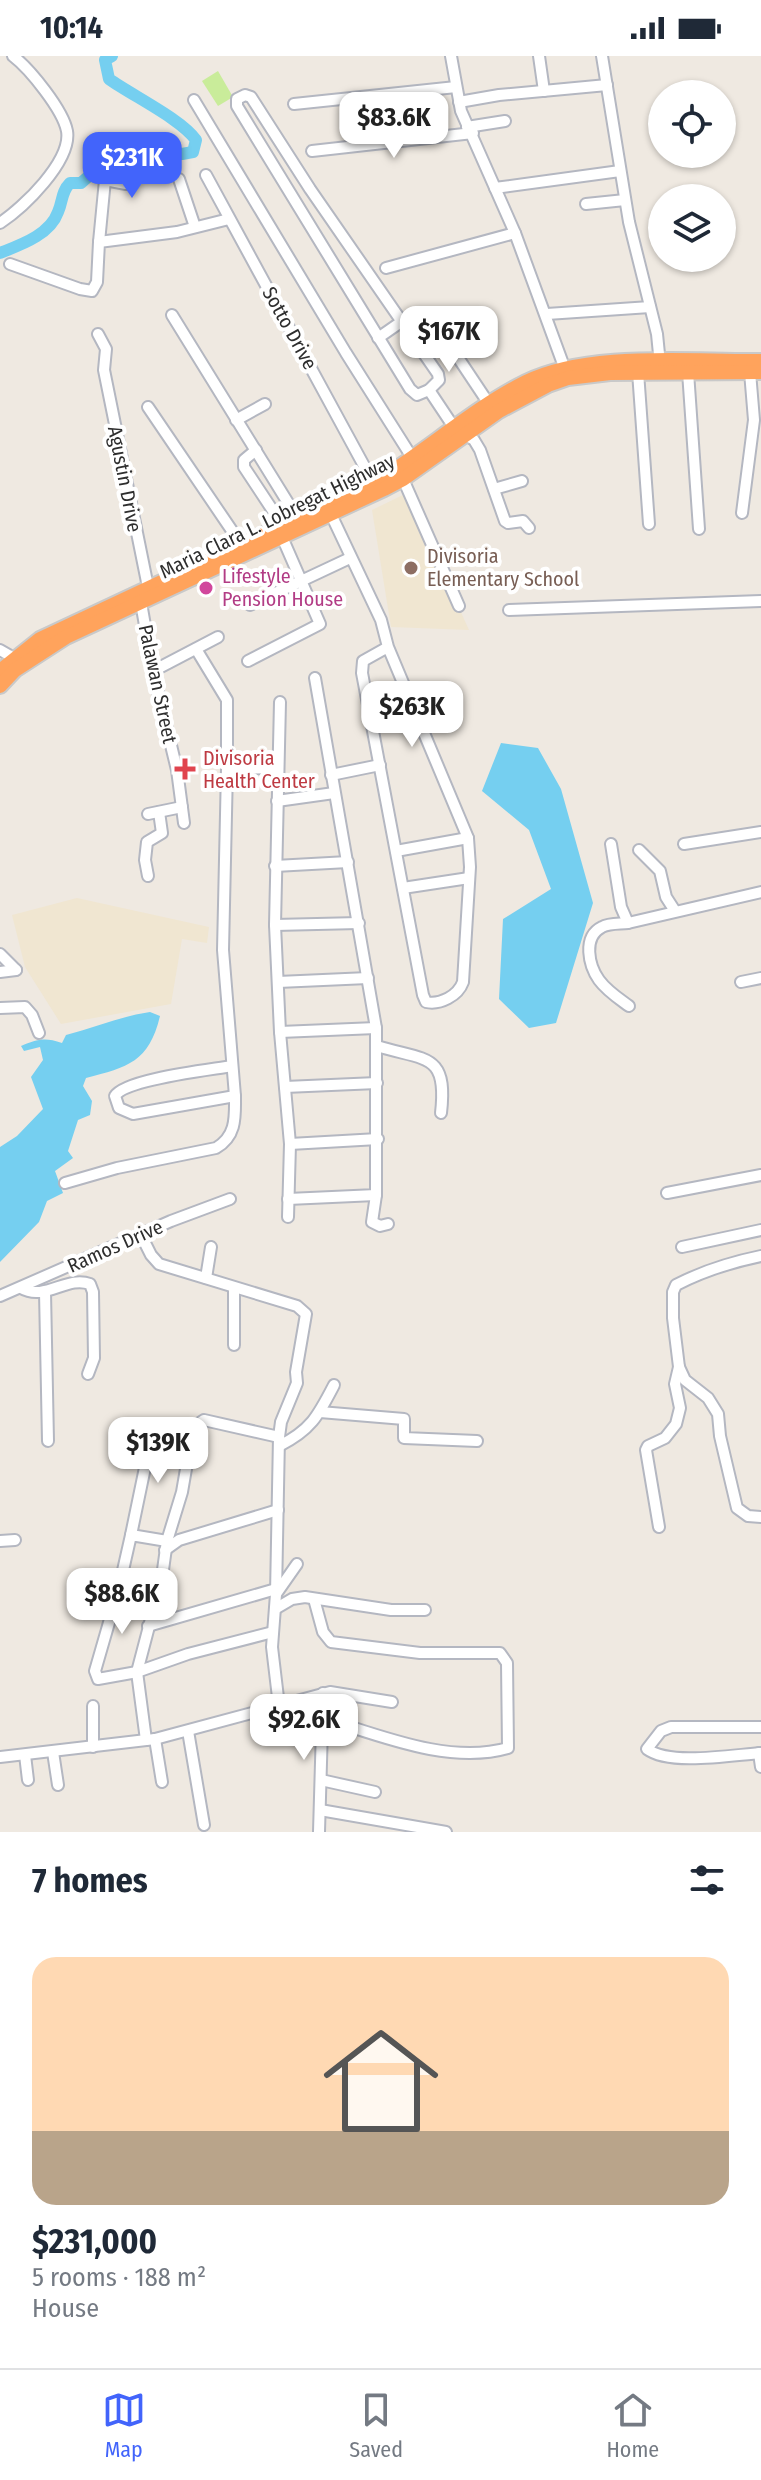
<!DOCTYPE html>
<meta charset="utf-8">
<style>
body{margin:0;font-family:"Fira Sans Condensed",sans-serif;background:#f6f6f7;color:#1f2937;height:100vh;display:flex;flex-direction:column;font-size:30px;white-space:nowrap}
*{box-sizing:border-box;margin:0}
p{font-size:26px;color:#747a83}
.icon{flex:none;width:44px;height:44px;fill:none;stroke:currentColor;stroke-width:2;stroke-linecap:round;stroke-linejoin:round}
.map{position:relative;height:1776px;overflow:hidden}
.panel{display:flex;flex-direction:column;background:#fff;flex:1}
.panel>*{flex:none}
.buttons{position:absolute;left:648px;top:24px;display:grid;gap:16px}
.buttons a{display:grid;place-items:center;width:88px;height:88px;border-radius:50%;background:#fff;box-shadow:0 2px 6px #0004;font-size:40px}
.price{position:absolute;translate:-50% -68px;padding:0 18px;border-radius:16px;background:#fff;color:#222;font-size:26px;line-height:52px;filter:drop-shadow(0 2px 4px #0008)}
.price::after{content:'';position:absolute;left:50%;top:48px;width:24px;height:18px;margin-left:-12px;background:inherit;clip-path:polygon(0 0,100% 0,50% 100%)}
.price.on{background:#4264fb;color:#fff}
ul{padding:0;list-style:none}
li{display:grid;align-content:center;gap:16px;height:424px;padding:0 32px}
li span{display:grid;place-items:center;height:248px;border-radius:24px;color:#555}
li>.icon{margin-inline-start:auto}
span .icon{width:144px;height:144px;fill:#fffc;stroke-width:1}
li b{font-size:34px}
h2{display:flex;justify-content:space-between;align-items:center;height:96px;padding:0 32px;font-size:34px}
.status{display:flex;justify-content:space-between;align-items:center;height:56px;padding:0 40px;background:#fff;direction:ltr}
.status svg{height:22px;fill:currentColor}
.tab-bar{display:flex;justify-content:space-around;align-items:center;height:112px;border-top:2px solid #e0e1e3;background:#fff;font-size:22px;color:#747a83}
.tab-bar a{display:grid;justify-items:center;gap:4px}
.tab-bar .on{color:#4264fb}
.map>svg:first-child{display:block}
</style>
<div class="status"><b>10:14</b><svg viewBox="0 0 49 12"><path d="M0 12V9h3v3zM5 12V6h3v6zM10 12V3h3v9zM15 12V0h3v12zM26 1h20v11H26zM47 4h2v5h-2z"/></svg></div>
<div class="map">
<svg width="761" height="1776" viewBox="0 0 761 1776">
<rect width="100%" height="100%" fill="#efe9e1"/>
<g fill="#f0e6d1">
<polygon points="407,437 469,574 391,571 372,454"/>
<polygon points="77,842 209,871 207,887 182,883 171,948 61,968 25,911 12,859"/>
</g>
<polygon fill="#c9ec9a" points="218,15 233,41 218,50 202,25"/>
<g fill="#75cff0">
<polygon points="501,687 538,692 561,733 593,847 556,967 529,972 499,943 503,863 551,833 529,774 482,735"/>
<path d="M150,956L160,960C149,1006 128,1011 86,1022L83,1030L92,1045L90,1059L78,1064L68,1095L73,1102L55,1115L63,1137L47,1145L39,1166L0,1206V1091L17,1080L43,1053L31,1021L43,1004L40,991L24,995L21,990C37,983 45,981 62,987L66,979C94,972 121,960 150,956Z"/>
</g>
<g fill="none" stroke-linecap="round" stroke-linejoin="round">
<path stroke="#75cff0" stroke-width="12" d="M0,197C20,189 50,179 58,156C63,145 61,136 70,127H81L99,111L129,105L144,94L182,98L193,96L196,84C181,63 133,40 109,23L105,4L112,0"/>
<g stroke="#b4b7c1" stroke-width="14">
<g id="minor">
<polyline points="451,0 461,55 515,177 566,316"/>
<polyline points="539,0 544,35"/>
<polyline points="602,0 629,166 657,278 660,308"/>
<polygon points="245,39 251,41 310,133 438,318 439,324 429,334 417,339 410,333 237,50 237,43"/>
<polyline points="194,44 346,297 413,403"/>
<polyline points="459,46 499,39 607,29"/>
<polyline points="294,48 456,31"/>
<polyline points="467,71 505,65"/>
<polyline points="312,95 473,77"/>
<polyline points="206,119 375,430"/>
<polyline points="179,123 195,171"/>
<polyline points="495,132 620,115"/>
<polyline points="586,148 625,144"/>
<path d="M0,167C23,152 72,105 67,75C63,54 30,13 13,0"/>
<polyline points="99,186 105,124 126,128 138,110"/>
<polyline points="10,208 80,233 92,235 97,226 99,186 177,176 229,163"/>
<polyline points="386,212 515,177"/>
<polyline points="547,258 650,251"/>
<polyline points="172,259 298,463"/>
<polyline points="437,270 489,348"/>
<polyline points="98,278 106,293 104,314 148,531"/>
<polyline points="378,282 401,266"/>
<polyline points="638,316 649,468"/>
<polyline points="688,316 699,473"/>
<polyline points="429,334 455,373 474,384 480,394 505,465 508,467 523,465 529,472"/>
<polyline points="148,351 241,488"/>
<polyline points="236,364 265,348"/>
<polyline points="256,394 244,404 244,411 283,470"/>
<polyline points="403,423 459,550"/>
<polyline points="494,433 522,425"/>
<path d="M328,452L381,564L388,591L468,782L470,811L463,926C458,940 440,949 426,946L423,939L362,617L363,605L388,591"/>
<polyline points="742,457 754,364 750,316"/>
<polyline points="140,541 153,615 177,714 184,767"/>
<polyline points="250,549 350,502"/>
<polyline points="509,554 761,545"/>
<polyline points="196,593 227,644 227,713"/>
<polyline points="0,594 14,602"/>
<polyline points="248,605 320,568 282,481"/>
<polyline points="153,615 218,581"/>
<polyline points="280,646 275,869 280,976 290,1088 288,1161"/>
<polyline points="331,719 380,709"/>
<polyline points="277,745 334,737"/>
<polyline points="148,758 182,751"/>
<polyline points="611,788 621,851 628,867 761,836"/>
<polyline points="684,788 761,776"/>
<polyline points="639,794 660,815 666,841 675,855"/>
<polyline points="396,795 468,782"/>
<polyline points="275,810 348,806"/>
<polyline points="148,820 145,804 147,786 162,777 159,756"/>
<polyline points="403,832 469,822"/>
<path d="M628,867C620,868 609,867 602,871C582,881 589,910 599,924C607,935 618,942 629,950"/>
<polyline points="275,869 359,867"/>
<polyline points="0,898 16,914"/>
<polyline points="0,916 16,914"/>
<polyline points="278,926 368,922"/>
<polyline points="741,926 761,922"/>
<polyline points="0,952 25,951 32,959 39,977"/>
<polyline points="280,976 376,972"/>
<path d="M377,990C425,1005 448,996 441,1057"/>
<path d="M232,1010C209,1014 125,1023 115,1040L119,1052L133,1058L235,1040"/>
<polyline points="285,1031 377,1027"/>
<polyline points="290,1088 378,1083"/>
<path d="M65,1127L117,1112L216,1092C237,1080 235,1060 235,1040L223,894L227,713L278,712"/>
<polyline points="667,1137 761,1119"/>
<polyline points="376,1139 372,1166 380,1170 388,1168"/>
<polyline points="288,1143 376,1139 376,972 315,622"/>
<polyline points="141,1179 151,1199 159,1208 297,1250 306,1258 296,1316 297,1327 281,1366 279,1381 276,1538 272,1591 279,1650"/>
<polyline points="682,1191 761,1174"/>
<path d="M761,1200C732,1206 703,1215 676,1229L673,1236V1262L679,1311L685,1324L708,1342L718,1358L720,1380L737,1452L748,1460L761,1461"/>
<polyline points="206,1222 211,1191"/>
<path d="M21,1232C45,1246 67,1219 90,1228L93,1236L94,1302L88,1318"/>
<polyline points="45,1236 48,1385"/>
<polyline points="0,1240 171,1165 230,1143"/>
<polyline points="234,1289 234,1232"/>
<polyline points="320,1356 404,1363 404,1382 477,1385"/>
<path d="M279,1390C311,1374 318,1360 334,1329"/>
<polyline points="659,1471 646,1394 648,1390 665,1382 676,1368 680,1352 675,1328 679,1311"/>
<polyline points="131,1479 153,1373"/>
<polyline points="0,1485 15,1484"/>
<polyline points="165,1494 179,1484 278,1454"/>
<polyline points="119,1532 95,1615 98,1623 137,1616 188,1598 273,1576"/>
<polyline points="157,1538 119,1532 131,1479 167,1485"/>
<polyline points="276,1538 297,1508"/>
<polyline points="98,1541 106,1535 119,1532"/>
<path d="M314,1543L323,1576L331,1586L420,1597H500L507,1607L508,1692C449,1709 379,1679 323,1662"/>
<polyline points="275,1553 292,1543 305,1541 391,1554 425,1554"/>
<polyline points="148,1570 276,1533"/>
<path d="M761,1671H671L661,1675L647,1693C670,1710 732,1699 761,1697"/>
<polyline points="188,1675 204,1769"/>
<polyline points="155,1683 162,1726"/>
<polyline points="146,1684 137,1616 162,1521 167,1485 182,1436 191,1384 195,1370 204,1364 279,1381"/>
<polyline points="93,1691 93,1650"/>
<polyline points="53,1696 58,1729"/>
<polyline points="759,1697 761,1711"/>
<polyline points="25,1699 28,1724"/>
<polyline points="0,1701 155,1683 330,1636 392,1646"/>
<polyline points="321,1724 375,1736"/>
<polyline points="320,1754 446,1776"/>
<polyline points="319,1776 323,1637"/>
</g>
</g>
<g stroke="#c9c9c9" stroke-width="18">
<g id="highway">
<path d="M0,615L40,583L379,424C429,393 474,352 526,326C589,295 691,306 761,305"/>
<polyline points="0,630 15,614 66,581 384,433 403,423 499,355 548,329 568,322 610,317 761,316"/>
</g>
</g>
<use href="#minor" stroke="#fff" stroke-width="10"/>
<use href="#highway" stroke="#ffa35c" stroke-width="14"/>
</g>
<circle fill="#8d6e63" stroke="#fff" stroke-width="3" cx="411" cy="512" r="8"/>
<circle fill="#d1479c" stroke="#fff" stroke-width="3" cx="206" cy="532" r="8"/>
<path fill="#e0444e" stroke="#fff" stroke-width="3" d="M181 701h8v8h8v8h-8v8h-8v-8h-8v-8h8z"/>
<g text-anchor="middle" stroke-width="8" stroke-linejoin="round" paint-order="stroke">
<g font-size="20" fill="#2e2e2e" stroke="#fff">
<text transform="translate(290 272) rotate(61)" y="7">Sotto Drive</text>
<text transform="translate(125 423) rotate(79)" y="7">Agustin Drive</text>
<text transform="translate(277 460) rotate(-26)" y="7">Maria Clara L. Lobregat Highway</text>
<text transform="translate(158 628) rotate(78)" y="7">Palawan Street</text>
<text transform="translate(115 1190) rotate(-24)" y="7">Ramos Drive</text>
</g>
<g font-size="20" fill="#785e54" stroke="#fff" text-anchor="start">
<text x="427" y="507">Divisoria<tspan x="427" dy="23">Elementary School</tspan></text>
</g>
<g font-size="20" fill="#b23c85" stroke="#fff" text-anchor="start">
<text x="222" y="527">Lifestyle<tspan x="222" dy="23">Pension House</tspan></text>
</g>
<g font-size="20" fill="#be3a42" stroke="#fff" text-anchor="start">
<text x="203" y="709">Divisoria<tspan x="203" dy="23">Health Center</tspan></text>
</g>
</g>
</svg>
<div class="buttons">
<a><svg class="icon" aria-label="locate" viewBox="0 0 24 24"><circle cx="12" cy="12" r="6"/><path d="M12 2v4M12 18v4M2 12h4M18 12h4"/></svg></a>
<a><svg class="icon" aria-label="layers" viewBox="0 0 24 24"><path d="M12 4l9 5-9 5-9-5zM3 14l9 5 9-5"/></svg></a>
</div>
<b class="price" style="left:394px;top:104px">$83.6K</b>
<b class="price on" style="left:132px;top:144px">$231K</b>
<b class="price" style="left:449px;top:318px">$167K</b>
<b class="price" style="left:412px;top:693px">$263K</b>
<b class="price" style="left:158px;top:1429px">$139K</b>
<b class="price" style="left:122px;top:1580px">$88.6K</b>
<b class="price" style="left:304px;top:1706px">$92.6K</b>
</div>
<section class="panel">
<h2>7 homes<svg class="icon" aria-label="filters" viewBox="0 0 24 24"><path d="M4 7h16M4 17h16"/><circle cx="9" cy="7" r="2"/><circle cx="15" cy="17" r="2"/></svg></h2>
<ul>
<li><span style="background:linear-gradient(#ffd9b3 70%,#b9a48a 0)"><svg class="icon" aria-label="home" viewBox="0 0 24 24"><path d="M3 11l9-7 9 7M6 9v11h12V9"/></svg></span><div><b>$231,000</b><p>5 rooms · 188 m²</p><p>House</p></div></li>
</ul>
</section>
<nav class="tab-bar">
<a class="on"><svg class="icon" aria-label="map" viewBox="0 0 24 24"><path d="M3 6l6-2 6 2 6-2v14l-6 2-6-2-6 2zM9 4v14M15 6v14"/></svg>Map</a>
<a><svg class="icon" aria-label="saved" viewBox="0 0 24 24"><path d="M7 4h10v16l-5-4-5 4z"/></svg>Saved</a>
<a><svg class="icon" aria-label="home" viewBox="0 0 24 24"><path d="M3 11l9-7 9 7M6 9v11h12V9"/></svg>Home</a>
</nav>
